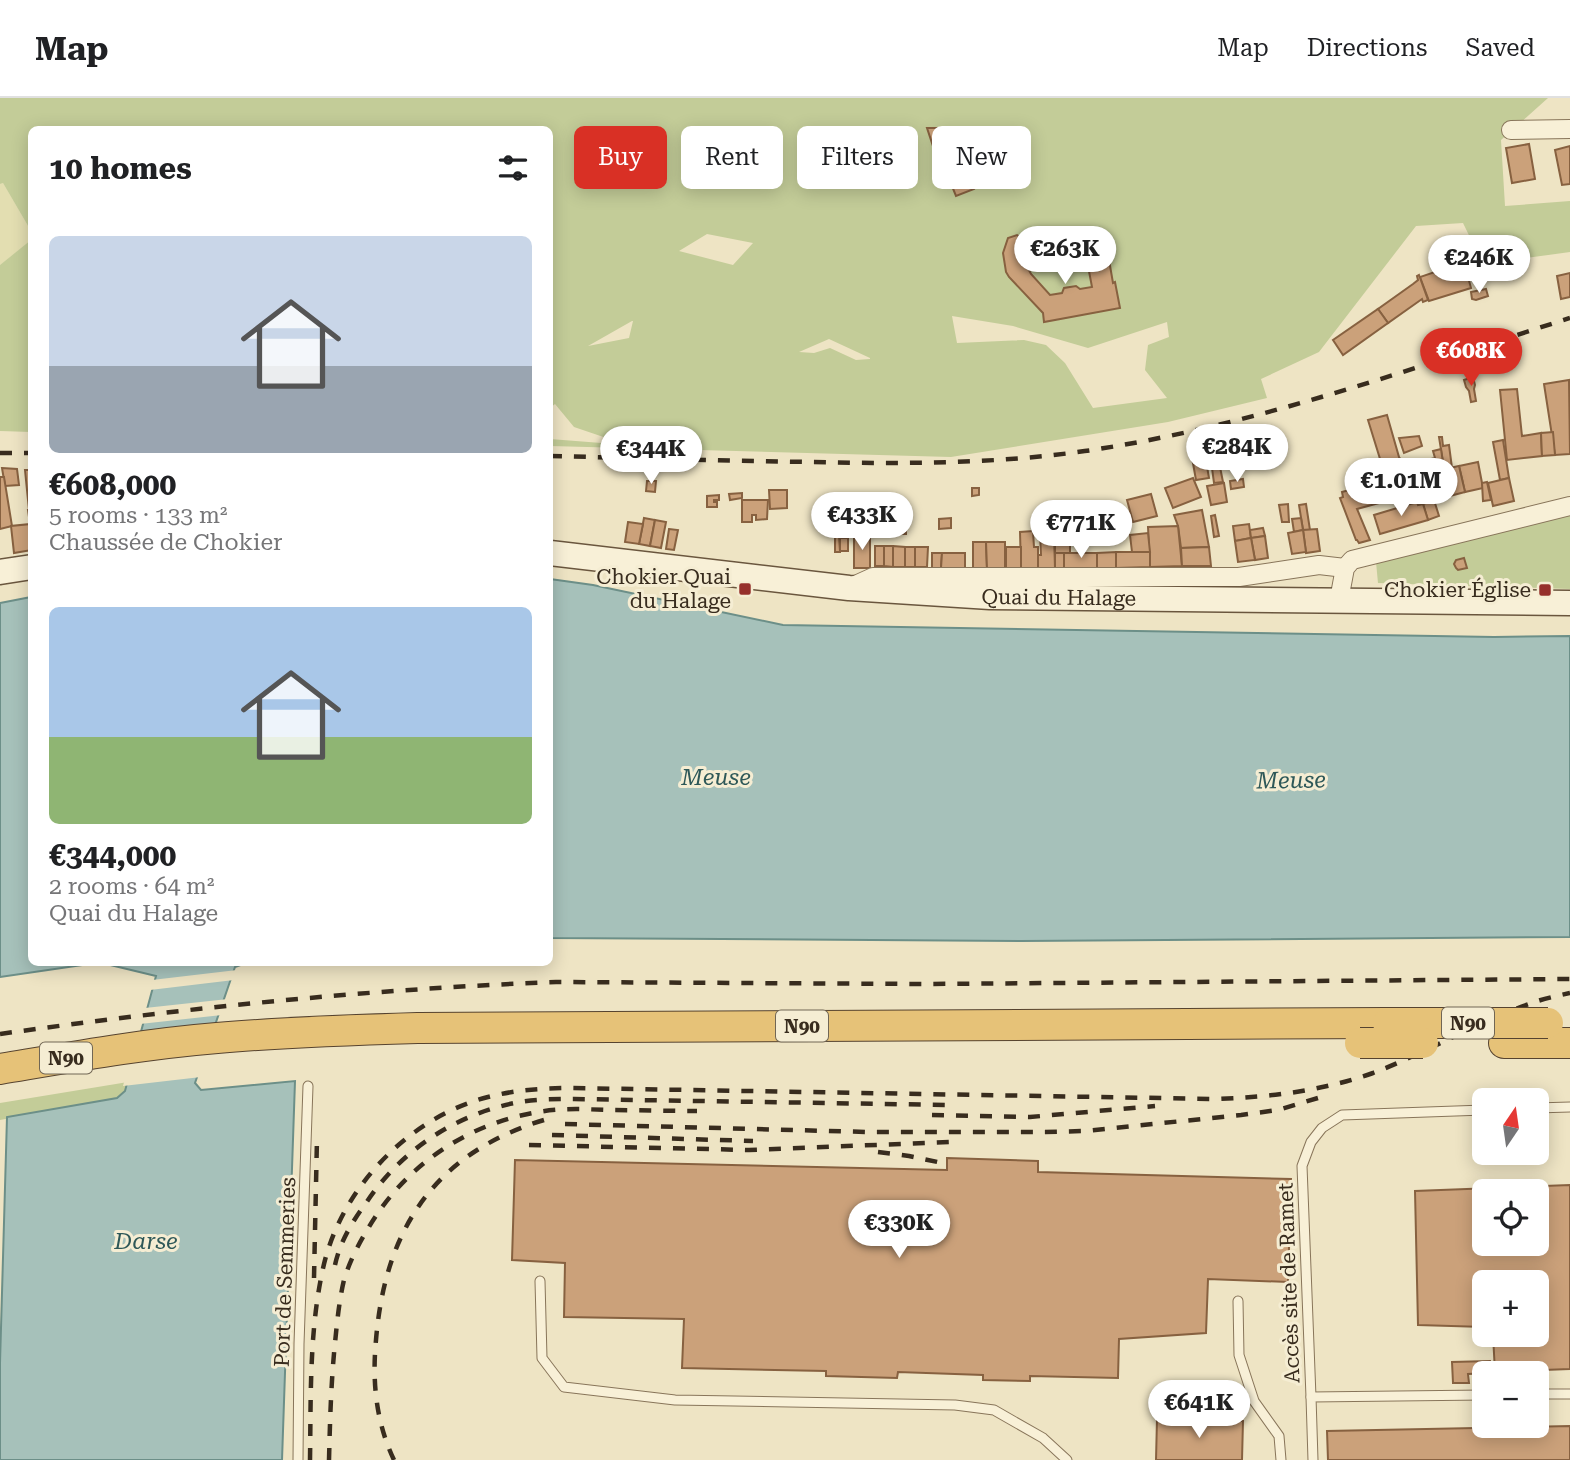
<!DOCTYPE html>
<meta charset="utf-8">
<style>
body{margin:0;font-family:"Roboto Serif",serif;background:#f2f2f2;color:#202124;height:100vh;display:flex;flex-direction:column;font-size:26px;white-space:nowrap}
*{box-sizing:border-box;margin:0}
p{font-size:23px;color:#757577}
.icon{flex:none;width:38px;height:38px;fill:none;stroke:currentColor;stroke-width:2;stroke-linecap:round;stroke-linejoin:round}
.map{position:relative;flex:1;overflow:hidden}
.details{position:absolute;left:28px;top:28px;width:525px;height:840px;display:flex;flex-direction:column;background:#fff;border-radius:10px;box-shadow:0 4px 18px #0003}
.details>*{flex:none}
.banner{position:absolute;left:574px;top:28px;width:665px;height:63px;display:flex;gap:14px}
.needle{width:46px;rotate:13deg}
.tools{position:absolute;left:1472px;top:990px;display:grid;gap:14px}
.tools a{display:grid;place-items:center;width:77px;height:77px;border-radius:10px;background:#fff;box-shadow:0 4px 18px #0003;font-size:35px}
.price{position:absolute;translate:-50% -60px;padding:0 16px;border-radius:24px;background:#fff;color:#222;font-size:23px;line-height:46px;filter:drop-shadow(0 2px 4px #0008)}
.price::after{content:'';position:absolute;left:50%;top:42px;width:21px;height:16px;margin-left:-10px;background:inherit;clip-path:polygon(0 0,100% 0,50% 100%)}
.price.selected{background:#d93025;color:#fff}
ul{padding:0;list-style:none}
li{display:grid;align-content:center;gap:14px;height:371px;padding:0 21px}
li span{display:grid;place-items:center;height:217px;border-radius:10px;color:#555}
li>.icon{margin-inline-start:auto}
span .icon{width:126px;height:126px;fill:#fffc;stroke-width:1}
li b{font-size:30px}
h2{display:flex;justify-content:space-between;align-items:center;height:84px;padding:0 21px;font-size:30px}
.tag{padding:0 24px;border-radius:10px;background:#fff;box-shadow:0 4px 18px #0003;font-size:24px;line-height:63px}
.tag.selected{background:#d93025;color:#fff}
header{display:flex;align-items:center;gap:42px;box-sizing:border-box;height:98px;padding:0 35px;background:#fff;border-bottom:2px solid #e0e0e0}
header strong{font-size:33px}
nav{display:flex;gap:38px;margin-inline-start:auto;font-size:24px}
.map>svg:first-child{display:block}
</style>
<header>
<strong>Map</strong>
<nav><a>Map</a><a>Directions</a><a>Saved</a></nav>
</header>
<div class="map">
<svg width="1570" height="1362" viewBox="0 0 1570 1362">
<rect width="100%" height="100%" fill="#eee4c4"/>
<polygon fill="#e3deb1" points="3,85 31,133 32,142 0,167 0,86"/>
<g fill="#c3cc98" fill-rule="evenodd">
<path d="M0,0H1548L1501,42L1505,108L1570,103V154L1483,166L1463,125L1416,128L1319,254L1261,281L1267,300L1168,324L951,359L550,348V341L627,347L574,329L555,306L550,310V32H32L31,133L3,85L0,86ZM707,136L753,145L733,167L679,153ZM952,218L1013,228L1088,250L1167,224L1169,239L1148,247L1145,272L1167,300L1093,310L1065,265L1046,247L1024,242L957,245ZM633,223L629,240L588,248L632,223ZM829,241L870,260V261L856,262L830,250L814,255L799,254Z"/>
<polygon points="31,142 31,334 0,333 0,167"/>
<polygon points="1570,416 1570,491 1378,485 1376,464"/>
<polygon points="128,984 125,993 117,1000 0,1022 0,1005"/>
</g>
<g fill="#a6c1ba" stroke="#6c8f88" stroke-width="2">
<polygon points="550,481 593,487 783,527 1494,539 1570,538 1570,839 1022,843 550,840"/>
<polygon points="31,499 32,864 96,865 0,879 0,505"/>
<polygon points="102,865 246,865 235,869 195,985 201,992 295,983 282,1362 0,1362 0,1265 7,1019 117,1000 125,993 156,878"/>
</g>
<g fill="#eee4c4">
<polygon points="237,872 234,882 150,892 152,882"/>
<polygon points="228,901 222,917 140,926 145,910"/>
<polygon points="219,925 201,979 123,988 138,934"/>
</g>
<g fill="#cba17a" stroke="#876140" stroke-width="2" fill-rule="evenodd">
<polygon points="927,30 953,30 958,50 935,54"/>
<polygon points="965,30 983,30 987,51 969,54"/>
<polygon points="1529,46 1535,81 1512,85 1506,50"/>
<polygon points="1570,48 1570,86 1562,87 1555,52"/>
<polygon points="963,63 974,91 956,98 945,71"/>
<polygon points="1017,137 1021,140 1023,144 1024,148 1019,154 1031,176 1050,197 1062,195 1064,190 1076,188 1080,191 1092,189 1084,147 1108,156 1113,185 1115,184 1120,210 1044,224 1043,215 1009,179 1006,174 1003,155 1008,140"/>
<polygon points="1464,164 1471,190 1429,203 1420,179"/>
<polygon points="1570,175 1570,199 1561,201 1557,178"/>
<polygon points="1419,177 1428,202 1423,204 1422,201 1388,225 1378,211 1413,186 1418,182 1417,178"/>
<polygon points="1486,191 1488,198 1476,202 1472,201 1471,194"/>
<polygon points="1378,211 1388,225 1343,257 1333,242"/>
<polygon points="1473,279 1475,287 1474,291 1476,303 1471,304 1469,293 1466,289 1464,282"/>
<polygon points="1569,282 1570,356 1555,357 1544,286"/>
<polygon points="1517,291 1522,338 1541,335 1542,358 1507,362 1500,292"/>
<polygon points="1387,317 1399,359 1407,371 1413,391 1413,395 1401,399 1390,362 1381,364 1368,322"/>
<polygon points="1553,334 1555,357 1542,358 1541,335"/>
<polygon points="1419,338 1422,348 1404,355 1399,340"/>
<polygon points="1439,339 1442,339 1443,348 1449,347 1452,370 1444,371"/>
<polygon points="1503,342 1509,380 1500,382 1493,344"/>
<polygon points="1204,351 1209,380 1196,382 1191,354"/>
<polygon points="1441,351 1444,371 1420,377 1418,365 1432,362 1431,361 1435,360 1433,353"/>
<polygon points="1390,362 1395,375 1385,378 1381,364"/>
<polygon points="1478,364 1483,390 1465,394 1459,368"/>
<polygon points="1459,368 1465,394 1446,399 1440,372"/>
<polygon points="1220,369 1223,384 1214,385 1212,370"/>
<polygon points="1418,369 1420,377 1417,378 1420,391 1418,391 1410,371"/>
<polygon points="2,370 17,371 19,387 5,388"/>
<polygon points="25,372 32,372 32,412 29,412"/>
<polygon points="1440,372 1446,399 1433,403 1426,376"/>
<polygon points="1426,376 1433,403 1422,406 1418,391 1420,391 1417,378"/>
<polygon points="0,379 4,379 12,428 0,431"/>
<polygon points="1193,380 1201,399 1173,410 1165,390"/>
<polygon points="1509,380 1514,403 1493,408 1488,385"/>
<polygon points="1243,381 1244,389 1231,391 1230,383"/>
<polygon points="1389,381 1396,381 1401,399 1357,411 1370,442 1359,445 1357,442 1356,442 1340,400 1343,399 1342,394"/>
<polygon points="647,383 656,383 655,394 646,393"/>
<polygon points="1487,384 1491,402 1483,403 1482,385"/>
<polygon points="1224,385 1227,404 1211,407 1207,388"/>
<polygon points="972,390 979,390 979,397 972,398"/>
<polygon points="769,392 787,392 787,410 770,411"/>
<polygon points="742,395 742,400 730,402 729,396"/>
<polygon points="1151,396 1157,418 1133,424 1127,402"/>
<polygon points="719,397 719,402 714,402 714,404 717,404 717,409 707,409 707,398"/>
<polygon points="847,398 847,405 838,405 838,399"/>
<polygon points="742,402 768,402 767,421 756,422 756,417 752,417 752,424 742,424"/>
<polygon points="1434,402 1439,418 1428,422 1423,406"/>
<polygon points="1417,404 1418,407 1423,406 1428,422 1380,436 1374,417"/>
<polygon points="1288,406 1289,424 1282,424 1279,407"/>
<polygon points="1306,406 1310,432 1303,432 1299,407"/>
<polygon points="28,412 32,412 32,452 14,455 11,428 30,426"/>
<polygon points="1202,412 1209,449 1181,450 1178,428 1174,417"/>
<polygon points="1215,417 1219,438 1214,439 1211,418"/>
<polygon points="644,420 655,422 650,448 639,446"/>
<polygon points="951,420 951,430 939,431 939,421"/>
<polygon points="1301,420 1303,432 1294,434 1292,421"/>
<polygon points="655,422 666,424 661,450 650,448"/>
<polygon points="628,424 643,426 639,446 625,444"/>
<polygon points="1249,426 1251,440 1235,443 1233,428"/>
<polygon points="1178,428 1182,468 1150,469 1148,429"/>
<polygon points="894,429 906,429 906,436 884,436 884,431"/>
<polygon points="1263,430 1265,438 1251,440 1250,432"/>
<polygon points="669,431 678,432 674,452 666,451"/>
<polygon points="1317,431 1320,453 1306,455 1303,432"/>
<polygon points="1303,432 1306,454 1292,456 1288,435"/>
<polygon points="1033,433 1034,449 1038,449 1038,471 1021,471 1020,434"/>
<polygon points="1054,435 1055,471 1038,471 1038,457 1041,457 1040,436"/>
<polygon points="1148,435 1150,454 1132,454 1130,437"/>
<polygon points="839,437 840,454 835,454 835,440"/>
<polygon points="1265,438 1268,460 1255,462 1251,440"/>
<rect x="854" y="439" width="16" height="31"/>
<rect x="840" y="440" width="8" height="13"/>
<polygon points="1055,440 1070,441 1070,455 1055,455"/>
<polygon points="1251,440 1255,462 1238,464 1235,443"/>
<polygon points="973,444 986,444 987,471 973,471"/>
<polygon points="986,444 1005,444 1005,471 987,471"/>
<rect x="875" y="448" width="9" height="20"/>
<polygon points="884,448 893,448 893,469 884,468"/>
<polygon points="893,448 905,449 905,469 893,469"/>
<rect x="905" y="449" width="10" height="20"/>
<polygon points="915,449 928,449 927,469 915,469"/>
<rect x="1006" y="449" width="15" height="22"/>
<polygon points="1209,449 1211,468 1182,468 1181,450"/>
<polygon points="1116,454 1150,454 1150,469 1116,470"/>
<polygon points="1116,454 1116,470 1097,470 1097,455"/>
<polygon points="932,455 942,455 941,470 932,470"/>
<polygon points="942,455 965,455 965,470 941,470"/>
<polygon points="1055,455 1064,455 1064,470 1055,471"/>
<rect x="1064" y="455" width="33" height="15"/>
<polygon points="1464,460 1467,470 1458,472 1456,470 1454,466 1456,462"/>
<polygon points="947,1060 1038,1063 1038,1074 1291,1081 1288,1184 1208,1181 1206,1235 1119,1241 1118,1280 1030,1278 1030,1283 983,1282 983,1277 898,1274 897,1280 826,1278 826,1273 682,1270 684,1221 564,1219 565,1165 512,1162 515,1062 947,1072"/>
<path d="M1570,1087V1271L1495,1274L1493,1237H1536V1185H1484V1229L1418,1227L1415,1093ZM1484,1094H1536V1146H1484Z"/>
<polygon points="1490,1263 1492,1275 1468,1276 1469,1285 1453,1285 1452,1264"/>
<polygon points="1157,1321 1243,1323 1242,1362 1156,1362"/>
<polygon points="1570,1328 1570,1362 1328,1362 1327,1333"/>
</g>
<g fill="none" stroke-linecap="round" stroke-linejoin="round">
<g stroke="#88755a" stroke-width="11">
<g id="service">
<polyline points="1536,1010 1570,1009"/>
<polyline points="540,1183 542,1260 564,1289 675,1302 955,1307 994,1312 1043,1340 1067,1362"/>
<polyline points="1238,1203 1239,1257 1254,1303 1279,1338 1281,1362"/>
<polyline points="1536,1296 1570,1296"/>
<polyline points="1311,1299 1302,1068 1311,1044 1322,1030 1342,1017 1484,1012"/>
<polyline points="298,1362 299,1246 308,988"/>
<polyline points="1313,1362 1311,1299 1484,1297"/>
</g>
</g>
<g stroke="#88755a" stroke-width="20">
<g id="minor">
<polyline points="1511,32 1570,31"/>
<polyline points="851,489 873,479 1239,479 1319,467 1345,470"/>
<polyline points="1339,502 1345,470 1352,462 1570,408"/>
</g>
</g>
<g stroke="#6a563e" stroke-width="27">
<g id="secondary">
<path id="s1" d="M550,455L849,490L990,499L1570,505"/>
<polyline points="0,474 32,469"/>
</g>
</g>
<g stroke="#56432f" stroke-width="32">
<g id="trunk">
<polyline points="1504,945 1570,945"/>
<path d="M0,971C72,959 144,946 217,940C284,934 352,932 419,930L1388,925"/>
</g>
</g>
<use href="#service" stroke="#f8f0d7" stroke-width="9"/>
<use href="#minor" stroke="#f8f0d7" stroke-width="18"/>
<use href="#secondary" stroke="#f8f0d7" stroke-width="24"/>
<use href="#trunk" stroke="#e6c278" stroke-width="30"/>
<g stroke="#382c1e" stroke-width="4.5" stroke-dasharray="12 12" stroke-linecap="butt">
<polyline points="0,355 32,355"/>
<path d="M550,358C637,360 725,363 813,364C906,366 1000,366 1092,352C1257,327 1412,270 1570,220"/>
<path d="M0,936C184,910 371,891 556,884L925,886L1570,881"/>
<polyline points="932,1017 1030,1019 1155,1008"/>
<polyline points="565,1026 868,1034 1045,1034 1085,1033 1241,1017 1278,1012 1318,1000"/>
<polyline points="552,1037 753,1043"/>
<polyline points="529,1047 749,1052 949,1044"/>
<polyline points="878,1054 909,1058 947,1066"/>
<path d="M335,1167C340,1144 352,1124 366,1105C401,1052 457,1015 520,1004C538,1001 556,1001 574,1001L950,1007"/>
<polyline points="314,1180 317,1040"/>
<path d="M310,1362C311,1297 309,1230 324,1166C343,1088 410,1019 488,999C515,992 543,990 572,990L1216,1001C1271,999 1321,993 1373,975C1426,955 1475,925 1529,906C1542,901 1556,898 1570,895"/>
<path d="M329,1362C330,1323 331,1284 335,1245C337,1225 339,1203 344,1182C349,1165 357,1149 366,1134C402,1070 465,1026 538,1014C561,1010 584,1011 607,1012C637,1012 667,1013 697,1013"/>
<path d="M394,1362C376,1324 372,1284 376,1242C385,1131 435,1055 544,1022"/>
</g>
<g stroke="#56432f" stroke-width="32" stroke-linecap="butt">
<g id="trunk-bridge">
<polyline points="1388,925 1548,925"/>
<polyline points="1360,945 1423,945"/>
</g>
</g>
<use href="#trunk-bridge" stroke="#e6c278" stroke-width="30"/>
</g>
<g fill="#96302b" stroke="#f5edd3" stroke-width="2.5">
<rect x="738" y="484" width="14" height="14" rx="3.5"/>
<rect x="1538" y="485" width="14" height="14" rx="3.5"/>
</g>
<g text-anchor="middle" stroke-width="6" stroke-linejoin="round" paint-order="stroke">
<g fill="#f5edd3" stroke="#716654" stroke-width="2">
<rect x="1442" y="909.5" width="52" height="31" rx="5"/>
<rect x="776" y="912.5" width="52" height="31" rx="5"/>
<rect x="40" y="944.5" width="52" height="31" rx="5"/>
</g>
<g font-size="19" font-weight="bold" fill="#382c1e">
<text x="1468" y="932">N90</text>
<text x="802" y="935">N90</text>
<text x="66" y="967">N90</text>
</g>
<g font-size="21" fill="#382c1e" stroke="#f5edd3" text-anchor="end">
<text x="731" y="486">Chokier Quai<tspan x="731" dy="24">du Halage</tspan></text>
<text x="1531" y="499">Chokier Église</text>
</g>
<g font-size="21" fill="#382c1e" stroke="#f5edd3">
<text dy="7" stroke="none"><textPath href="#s1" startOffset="511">Quai du Halage</textPath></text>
<text transform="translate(285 1174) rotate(-88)" y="7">Port de Semmeries</text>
<text transform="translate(1289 1185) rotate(-92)" y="7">Accès site de Ramet</text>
</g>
<g font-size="23" font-style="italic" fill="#2e5858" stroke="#f5edd3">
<text x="716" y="687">Meuse</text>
<text transform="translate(1291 682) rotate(-1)" y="8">Meuse</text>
<text x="146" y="1151">Darse</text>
</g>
</g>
</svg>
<div class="tools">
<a><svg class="needle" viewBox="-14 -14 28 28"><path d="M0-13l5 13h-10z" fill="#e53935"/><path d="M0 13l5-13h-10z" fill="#757577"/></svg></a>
<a><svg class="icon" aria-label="locate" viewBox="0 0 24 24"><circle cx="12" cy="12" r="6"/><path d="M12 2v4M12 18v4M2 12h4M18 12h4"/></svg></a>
<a>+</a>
<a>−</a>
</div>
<b class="price" style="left:1065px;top:188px">€263K</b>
<b class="price" style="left:1479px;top:197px">€246K</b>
<b class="price selected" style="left:1471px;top:290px">€608K</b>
<b class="price" style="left:1237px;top:386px">€284K</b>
<b class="price" style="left:651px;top:388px">€344K</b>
<b class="price" style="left:1401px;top:420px">€1.01M</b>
<b class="price" style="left:862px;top:454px">€433K</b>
<b class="price" style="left:1081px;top:462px">€771K</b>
<b class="price" style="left:899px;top:1162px">€330K</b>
<b class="price" style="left:1199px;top:1342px">€641K</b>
<div class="banner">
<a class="tag selected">Buy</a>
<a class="tag">Rent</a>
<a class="tag">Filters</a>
<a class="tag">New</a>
</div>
<section class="details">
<h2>10 homes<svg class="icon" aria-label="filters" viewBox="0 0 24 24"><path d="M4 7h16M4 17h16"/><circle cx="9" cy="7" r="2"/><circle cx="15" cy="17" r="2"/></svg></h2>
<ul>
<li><span style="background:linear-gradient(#c9d6e8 60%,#9aa5b1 0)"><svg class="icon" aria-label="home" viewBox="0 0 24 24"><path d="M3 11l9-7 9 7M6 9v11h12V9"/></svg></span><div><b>€608,000</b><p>5 rooms · 133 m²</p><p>Chaussée de Chokier</p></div></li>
<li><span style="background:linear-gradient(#a9c7e8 60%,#8fb573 0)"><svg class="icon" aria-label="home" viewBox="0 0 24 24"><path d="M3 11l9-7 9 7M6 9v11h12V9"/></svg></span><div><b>€344,000</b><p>2 rooms · 64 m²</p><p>Quai du Halage</p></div></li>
</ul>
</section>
</div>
